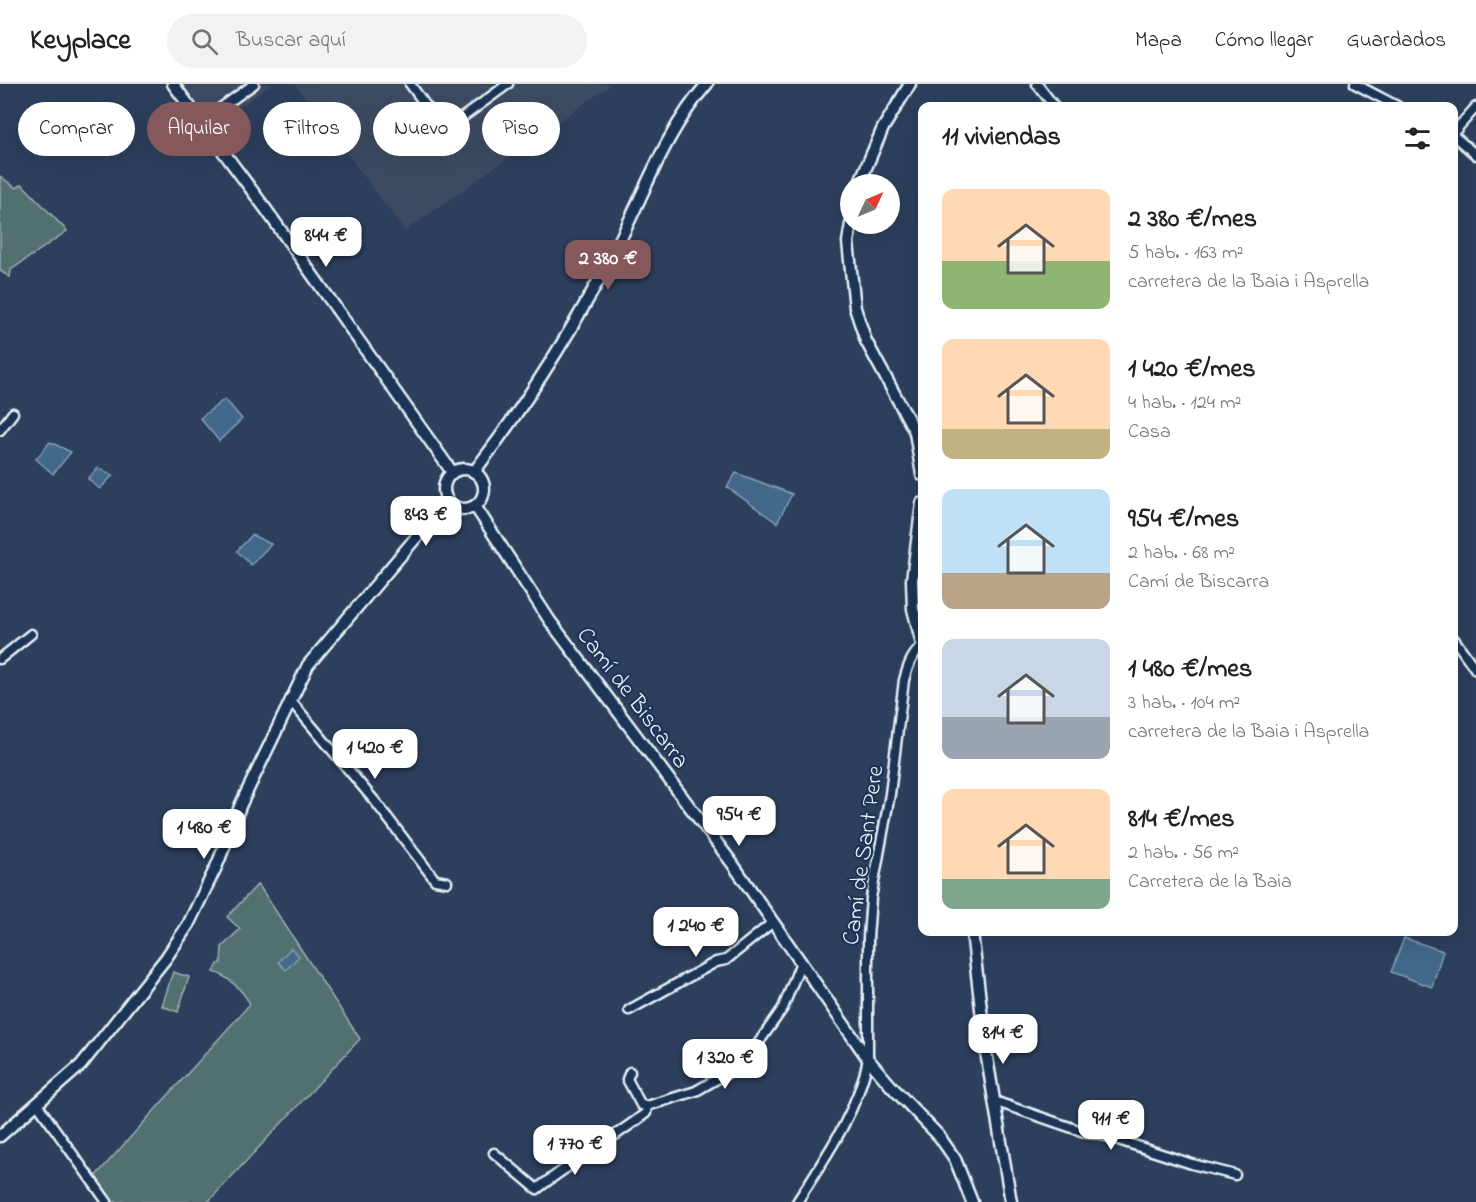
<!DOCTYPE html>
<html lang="es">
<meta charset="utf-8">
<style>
body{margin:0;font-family:"Indie Flower",sans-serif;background:#f2f2f2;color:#222;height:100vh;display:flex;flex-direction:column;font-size:22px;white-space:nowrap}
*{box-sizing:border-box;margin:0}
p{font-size:20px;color:#767676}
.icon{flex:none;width:33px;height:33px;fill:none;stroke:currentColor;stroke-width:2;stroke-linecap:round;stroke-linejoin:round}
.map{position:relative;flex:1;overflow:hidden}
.panel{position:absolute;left:918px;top:18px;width:540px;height:834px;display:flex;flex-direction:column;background:#fff;border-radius:12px;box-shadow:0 6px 24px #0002}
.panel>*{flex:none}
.hud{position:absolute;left:18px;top:18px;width:570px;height:54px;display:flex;gap:12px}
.needle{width:39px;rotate:46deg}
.fabs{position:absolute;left:840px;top:90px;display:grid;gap:12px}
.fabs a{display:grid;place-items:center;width:60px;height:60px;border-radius:50%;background:#fff;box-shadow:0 6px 24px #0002;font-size:30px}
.price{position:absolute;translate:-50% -51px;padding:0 14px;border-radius:12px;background:#fff;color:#222;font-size:20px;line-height:39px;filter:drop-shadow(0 2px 3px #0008)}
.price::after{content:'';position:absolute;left:50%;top:36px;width:18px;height:14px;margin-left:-9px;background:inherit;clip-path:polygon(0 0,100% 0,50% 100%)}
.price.current{background:#85585c;color:#fff}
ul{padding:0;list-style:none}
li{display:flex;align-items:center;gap:18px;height:150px;padding:0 24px}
li span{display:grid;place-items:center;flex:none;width:168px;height:120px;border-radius:12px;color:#555}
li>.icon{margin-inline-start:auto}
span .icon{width:72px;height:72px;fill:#fffc;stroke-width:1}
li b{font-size:26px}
h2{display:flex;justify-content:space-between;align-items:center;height:72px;padding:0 24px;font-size:26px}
.pill{padding:0 21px;border-radius:27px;background:#fff;box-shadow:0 6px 24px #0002;font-size:21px;line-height:54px}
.pill.current{background:#85585c;color:#fff}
header{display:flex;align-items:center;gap:36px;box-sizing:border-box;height:84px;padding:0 30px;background:#fff;border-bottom:2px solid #e0e0e0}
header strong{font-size:28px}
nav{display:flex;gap:33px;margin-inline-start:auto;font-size:21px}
.search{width:420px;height:54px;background:#f2f2f2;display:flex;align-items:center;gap:15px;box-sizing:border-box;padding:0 21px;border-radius:33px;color:#767676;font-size:22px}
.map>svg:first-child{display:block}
</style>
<header>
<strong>Keyplace</strong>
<div class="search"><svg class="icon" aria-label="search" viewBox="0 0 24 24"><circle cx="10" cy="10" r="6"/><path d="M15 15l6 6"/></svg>Buscar aquí</div>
<nav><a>Mapa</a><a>Cómo llegar</a><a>Guardados</a></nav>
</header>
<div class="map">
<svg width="1476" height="1118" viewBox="0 0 1476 1118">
<rect width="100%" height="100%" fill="#2c3f5c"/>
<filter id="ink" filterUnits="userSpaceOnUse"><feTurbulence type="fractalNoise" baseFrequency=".0167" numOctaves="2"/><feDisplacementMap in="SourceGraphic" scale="12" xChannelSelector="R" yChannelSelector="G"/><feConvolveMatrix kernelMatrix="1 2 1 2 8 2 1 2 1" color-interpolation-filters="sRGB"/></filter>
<g filter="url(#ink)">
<g fill="#3e4b62">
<polygon points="180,0 272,0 212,43"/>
<polygon points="295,0 609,0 609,2 405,147"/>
</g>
<g fill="#527070" stroke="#9db0b4" stroke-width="1.5">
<polygon points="0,92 16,104 22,100 67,147 11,186 10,193 0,187"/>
<path d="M258,800L360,955L208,1118H109L92,1096L250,920C243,907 228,892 214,888L218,880L221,879L222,863L240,845L227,833Z"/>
<polygon points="173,888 189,893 178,928 162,922"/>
</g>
<g fill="#43688a" stroke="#859fb6" stroke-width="1.5">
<polygon points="225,315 242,335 219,357 200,334"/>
<polygon points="50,358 71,368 53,390 36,375"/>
<polygon points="98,384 113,391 100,405 88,395"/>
<polygon points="736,389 792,410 777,439 727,403"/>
<polygon points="252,451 271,460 251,481 237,467"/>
<polygon points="1404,854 1443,867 1432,903 1391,888"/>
<polygon points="291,864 299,872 286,886 278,878"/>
</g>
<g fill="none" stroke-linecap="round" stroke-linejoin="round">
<g stroke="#e8f1f8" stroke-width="13">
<g id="minor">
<polyline points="410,0 437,37 452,41 508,0"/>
<polyline points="1037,0 1054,22"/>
<polyline points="1355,0 1397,22"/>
<polyline points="201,38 254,0"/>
<polyline points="1454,48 1476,23"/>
<polyline points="1454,52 1476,71"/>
<polyline points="0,346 13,329"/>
<polyline points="1454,555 1476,586"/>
<polyline points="0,575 31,550"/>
<polyline points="290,616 378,721 435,796 447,798"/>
<polyline points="629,926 716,878 726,876 773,838"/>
<polyline points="630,988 627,995 641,1021 647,1022 696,1007 734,985 750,971 783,924 801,878"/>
<polyline points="994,1017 1087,1049 1100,1050 1192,1080 1235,1091"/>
<polyline points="37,1020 107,1118"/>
<path d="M494,1069L537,1105C573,1077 611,1056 646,1029L647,1022"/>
<path d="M797,1118C825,1074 858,1027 868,975V854L871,814L890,710L904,596C908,582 911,572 922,562"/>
</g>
</g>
<g stroke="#e8f1f8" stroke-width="15">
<g id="tertiary">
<polyline points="173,0 265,124 452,388"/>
<polyline points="475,422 550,537 732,779 868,975 891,1002 939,1052 955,1075 972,1118"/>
</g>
</g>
<g stroke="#e8f1f8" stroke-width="15">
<g id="secondary">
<polyline points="859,100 883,44 910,0"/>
<polyline points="851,140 848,158 855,224 866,257 915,348 922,391"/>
<circle cx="464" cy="405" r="20"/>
<path d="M474,388C527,319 573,245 614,168C644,111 664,49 707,0"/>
<polyline points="922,419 912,496 913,525 922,560"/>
<polyline points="972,848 986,968 1011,1118"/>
<polyline points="0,1052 81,981 166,874 188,841 217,781 241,720 308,581 447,417"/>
</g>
</g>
<use href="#minor" stroke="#1d3557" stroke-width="8"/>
<use href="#tertiary" stroke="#1d3557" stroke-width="10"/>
<use href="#secondary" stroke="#1d3557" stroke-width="10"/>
</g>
</g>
<g text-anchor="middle" stroke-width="4.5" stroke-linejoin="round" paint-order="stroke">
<g font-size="24" fill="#e8f1f8" stroke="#1d3557">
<text transform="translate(634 613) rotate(53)" y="8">Camí de Biscarra</text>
<text transform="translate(862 771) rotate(-82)" y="8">Camí de Sant Pere</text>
</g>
</g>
</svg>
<div class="fabs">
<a><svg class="needle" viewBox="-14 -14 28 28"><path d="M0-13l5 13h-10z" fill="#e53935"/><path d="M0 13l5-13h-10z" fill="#767676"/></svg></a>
</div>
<b class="price" style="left:326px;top:184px">844 €</b>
<b class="price current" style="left:608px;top:207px">2 380 €</b>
<b class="price" style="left:426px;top:463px">843 €</b>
<b class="price" style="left:375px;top:696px">1 420 €</b>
<b class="price" style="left:739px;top:763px">954 €</b>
<b class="price" style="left:204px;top:776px">1 480 €</b>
<b class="price" style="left:696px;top:874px">1 240 €</b>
<b class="price" style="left:1003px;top:981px">814 €</b>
<b class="price" style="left:725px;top:1006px">1 320 €</b>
<b class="price" style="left:1111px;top:1067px">911 €</b>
<b class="price" style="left:575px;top:1092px">1 770 €</b>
<div class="hud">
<a class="pill">Comprar</a>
<a class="pill current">Alquilar</a>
<a class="pill">Filtros</a>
<a class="pill">Nuevo</a>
<a class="pill">Piso</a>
</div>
<section class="panel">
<h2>11 viviendas<svg class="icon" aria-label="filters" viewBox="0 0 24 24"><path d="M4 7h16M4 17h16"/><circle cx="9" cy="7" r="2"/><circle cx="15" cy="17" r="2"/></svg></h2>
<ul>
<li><span style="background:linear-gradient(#ffd9b3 60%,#8fb573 0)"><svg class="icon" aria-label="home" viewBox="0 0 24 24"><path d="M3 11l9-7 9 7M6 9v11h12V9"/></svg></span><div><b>2 380 €/mes</b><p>5 hab. · 163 m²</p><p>carretera de la Baia i Asprella</p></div></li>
<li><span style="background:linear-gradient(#ffd9b3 75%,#c2b280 0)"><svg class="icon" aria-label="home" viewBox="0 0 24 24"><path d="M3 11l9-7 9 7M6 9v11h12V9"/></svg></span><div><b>1 420 €/mes</b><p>4 hab. · 124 m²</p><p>Casa</p></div></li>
<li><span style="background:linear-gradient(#bfe0f5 70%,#b9a48a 0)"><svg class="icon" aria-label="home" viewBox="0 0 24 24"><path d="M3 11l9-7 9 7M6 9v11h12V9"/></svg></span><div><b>954 €/mes</b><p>2 hab. · 68 m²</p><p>Camí de Biscarra</p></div></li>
<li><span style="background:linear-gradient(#c9d6e8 65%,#9aa5b1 0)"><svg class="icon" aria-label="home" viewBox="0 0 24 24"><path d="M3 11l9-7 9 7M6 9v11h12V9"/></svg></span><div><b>1 480 €/mes</b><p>3 hab. · 104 m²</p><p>carretera de la Baia i Asprella</p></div></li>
<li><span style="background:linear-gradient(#ffd9b3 75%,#7fa58c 0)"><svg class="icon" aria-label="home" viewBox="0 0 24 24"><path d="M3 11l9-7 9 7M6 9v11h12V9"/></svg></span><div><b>814 €/mes</b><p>2 hab. · 56 m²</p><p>Carretera de la Baia</p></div></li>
</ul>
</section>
</div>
